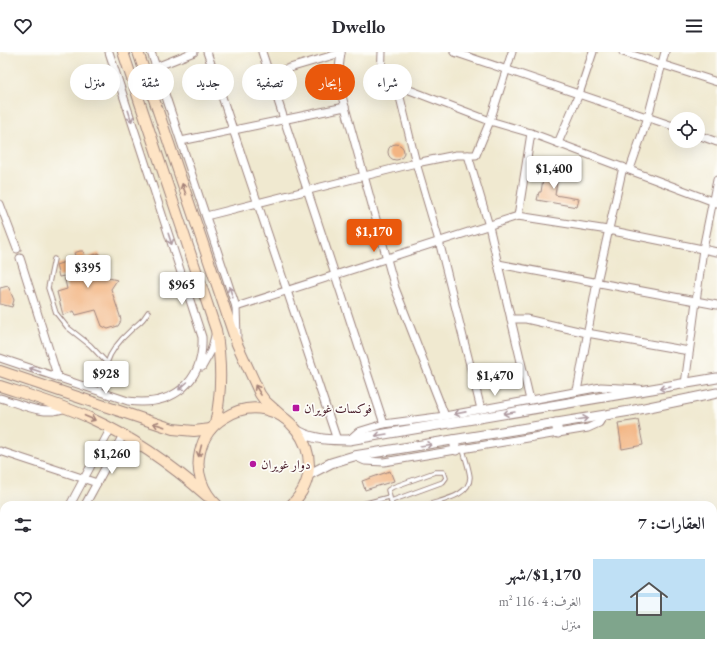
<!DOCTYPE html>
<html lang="ar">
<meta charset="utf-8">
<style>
body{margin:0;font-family:"EB Garamond",Amiri,serif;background:#f2f2f3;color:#2b2b33;direction:rtl;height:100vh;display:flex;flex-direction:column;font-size:15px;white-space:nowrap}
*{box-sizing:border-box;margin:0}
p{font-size:13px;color:#7c7c81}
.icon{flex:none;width:22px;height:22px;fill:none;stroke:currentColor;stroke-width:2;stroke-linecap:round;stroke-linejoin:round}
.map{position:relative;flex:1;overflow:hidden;direction:ltr}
.panel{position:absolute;left:0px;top:449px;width:717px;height:156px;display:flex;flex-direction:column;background:#fff;border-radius:12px 12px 0 0;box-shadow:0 4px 16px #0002;direction:rtl}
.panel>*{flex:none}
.banner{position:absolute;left:12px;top:12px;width:400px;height:36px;direction:rtl;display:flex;gap:8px}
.buttons{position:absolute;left:669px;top:60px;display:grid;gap:8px}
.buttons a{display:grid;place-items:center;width:36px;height:36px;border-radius:50%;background:#fff;box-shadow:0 4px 16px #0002;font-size:20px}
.price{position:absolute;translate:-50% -34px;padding:0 9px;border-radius:4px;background:#fff;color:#222;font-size:13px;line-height:26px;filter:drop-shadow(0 1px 2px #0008)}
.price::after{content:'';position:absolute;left:50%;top:24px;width:12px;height:9px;margin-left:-6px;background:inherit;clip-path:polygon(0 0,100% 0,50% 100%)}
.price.active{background:#ea580c;color:#fff}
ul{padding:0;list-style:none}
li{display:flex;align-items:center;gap:12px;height:100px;padding:0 12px}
li span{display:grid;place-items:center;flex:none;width:112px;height:80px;border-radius:0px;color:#555}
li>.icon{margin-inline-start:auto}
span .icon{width:48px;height:48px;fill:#fffc;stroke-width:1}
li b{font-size:17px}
h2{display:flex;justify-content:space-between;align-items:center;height:48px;padding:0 12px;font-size:17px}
.pill{padding:0 14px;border-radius:18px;background:#fff;box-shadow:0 4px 16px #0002;font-size:14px;line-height:36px}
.pill.active{background:#ea580c;color:#fff}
header{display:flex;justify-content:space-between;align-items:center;height:52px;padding:0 12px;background:#fff;font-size:18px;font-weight:700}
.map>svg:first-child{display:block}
</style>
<header><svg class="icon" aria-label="menu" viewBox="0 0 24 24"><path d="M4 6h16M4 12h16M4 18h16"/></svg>Dwello<svg class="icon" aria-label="heart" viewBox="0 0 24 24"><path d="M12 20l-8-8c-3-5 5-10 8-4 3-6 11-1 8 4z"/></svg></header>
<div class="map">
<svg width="717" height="605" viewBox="0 0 717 605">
<rect width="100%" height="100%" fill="#fdfcf7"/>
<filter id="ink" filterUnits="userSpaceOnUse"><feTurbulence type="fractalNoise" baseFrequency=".025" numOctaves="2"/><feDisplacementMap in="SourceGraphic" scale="8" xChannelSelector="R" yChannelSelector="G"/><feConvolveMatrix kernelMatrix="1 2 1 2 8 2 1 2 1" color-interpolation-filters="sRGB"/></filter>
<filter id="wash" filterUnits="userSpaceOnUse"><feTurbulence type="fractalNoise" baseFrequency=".012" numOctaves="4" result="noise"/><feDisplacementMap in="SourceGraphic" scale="16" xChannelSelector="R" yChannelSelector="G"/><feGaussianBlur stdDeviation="0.9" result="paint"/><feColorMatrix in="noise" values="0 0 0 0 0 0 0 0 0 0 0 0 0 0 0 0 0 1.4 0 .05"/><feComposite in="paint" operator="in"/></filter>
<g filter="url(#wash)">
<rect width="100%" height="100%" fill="#f0e9d0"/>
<g id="blocks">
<g fill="#f3b583">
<circle cx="396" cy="100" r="8"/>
<polygon points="545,115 559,118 555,143 579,147 577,155 537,148 539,140 541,140"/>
<polygon points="80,199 83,199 86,206 99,201 109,226 117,228 111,237 120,264 121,269 118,274 108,277 102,274 96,258 76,263 74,259 63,263 57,240 67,237 64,224 59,225 56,213 76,206 74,201"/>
<polygon points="8,234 14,248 12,255 0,252 0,236"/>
<polygon points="638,368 643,393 622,397 618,371"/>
<polygon points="390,419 394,429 365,438 362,429"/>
</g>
</g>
</g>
<g filter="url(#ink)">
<use href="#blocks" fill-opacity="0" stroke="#9d847e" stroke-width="1"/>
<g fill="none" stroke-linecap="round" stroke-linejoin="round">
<g stroke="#9d847e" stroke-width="5.5">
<g id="service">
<polyline points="54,207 48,236 56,261 67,275 90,293 107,311 100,340"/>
<path d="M107,311C111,298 121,287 131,278C138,271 142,271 148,260"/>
<polyline points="391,449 443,430 446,426 444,420 435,420 393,435 388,438 392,453"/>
<polyline points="359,453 389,445"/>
<path d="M428,453C442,448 470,444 470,425C469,416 465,406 463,397"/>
<polyline points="0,483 4,484"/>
<polyline points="342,601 343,605"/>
</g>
</g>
<g stroke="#9d847e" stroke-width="9">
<g id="minor">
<polyline points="151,0 236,255 237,284"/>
<polyline points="207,0 337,388"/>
<polyline points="262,0 384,372"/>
<polyline points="341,0 338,25 340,37 395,236 445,364"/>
<polyline points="382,0 381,27 490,69 531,81 717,151"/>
<polyline points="454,0 676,75"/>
<polyline points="623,0 717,30"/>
<polyline points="156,15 194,0"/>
<polyline points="269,22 341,1"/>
<polyline points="397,33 416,111 439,189 481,357"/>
<polyline points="698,83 717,90"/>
<polyline points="181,89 345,55"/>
<polyline points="558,91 579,42 593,0"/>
<polyline points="468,103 489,174 530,348"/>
<polyline points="630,117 648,65 665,0"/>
<polyline points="0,152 17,197"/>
<polyline points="206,164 416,111 456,103 476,103 490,69 512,0"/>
<polyline points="518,164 531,81"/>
<polyline points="20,206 58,326"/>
<polyline points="498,212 717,253"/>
<polyline points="236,255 518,164 608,178 717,200"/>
<polyline points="511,267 526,267 587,281 689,299"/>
<path d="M0,306L128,349C172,355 204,331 202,285L109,0"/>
<polyline points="202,315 211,299 215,284"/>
<polyline points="685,332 703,197 717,128"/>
<polyline points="577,339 597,230 623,115"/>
<path d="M0,346C21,352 44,365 65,356"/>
<polyline points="349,388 358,380 384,372 445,364 601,335 640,337"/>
<polyline points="0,399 97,431"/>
<polyline points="354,404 365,409 384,410 588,376 599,371 604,363"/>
<polyline points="70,453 111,376"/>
<polyline points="85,453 123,383"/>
<polyline points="0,579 4,572"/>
<polyline points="301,601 302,605"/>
<polyline points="0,605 4,598"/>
</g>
</g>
<g stroke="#9d847e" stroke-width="11">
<g id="tertiary">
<polyline points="556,371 558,381"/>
<path d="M298,379C314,388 331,388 349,388L717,326"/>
<polyline points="454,388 456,398"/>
<polyline points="308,423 331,411 354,404 630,359 717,341"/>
</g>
</g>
<g stroke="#9d847e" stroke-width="12">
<g id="secondary">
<path d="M123,0L216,278C222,311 222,340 215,372"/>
<polyline points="138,0 237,292 260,342 265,349 284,366"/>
<polyline points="0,319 173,377 194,379 211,377"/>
<path d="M0,334C31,344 63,353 92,367C132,385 174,415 207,444"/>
<path d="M217,453C203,440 195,420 200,400C203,386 211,374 224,366C279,329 340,406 291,453"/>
<polyline points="314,601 316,605"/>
<polyline points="331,601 332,605"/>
</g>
</g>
<use href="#service" stroke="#fff" stroke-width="3.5"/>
<use href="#minor" stroke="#fff" stroke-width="7"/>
<use href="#tertiary" stroke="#fff" stroke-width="9"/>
<use href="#secondary" stroke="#fee4c5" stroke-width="10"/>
</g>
<defs><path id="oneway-shaft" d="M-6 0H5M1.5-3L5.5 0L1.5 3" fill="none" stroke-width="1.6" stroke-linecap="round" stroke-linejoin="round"/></defs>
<g stroke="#ae9aa0">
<use href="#oneway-shaft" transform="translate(130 64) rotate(72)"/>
<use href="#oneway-shaft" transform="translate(170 187) rotate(72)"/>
<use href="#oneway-shaft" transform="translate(231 240) rotate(-108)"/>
<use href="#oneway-shaft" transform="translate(35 318) rotate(-161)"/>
<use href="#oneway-shaft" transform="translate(183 334) rotate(138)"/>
<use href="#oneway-shaft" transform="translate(665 336) rotate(171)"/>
<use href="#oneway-shaft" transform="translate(460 361) rotate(169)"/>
<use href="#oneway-shaft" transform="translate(509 361) rotate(171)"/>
<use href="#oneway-shaft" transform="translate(582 367) rotate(-9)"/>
<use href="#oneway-shaft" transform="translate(381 383) rotate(171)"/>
<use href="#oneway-shaft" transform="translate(426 393) rotate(-9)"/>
</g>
<g stroke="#a48278">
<use href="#oneway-shaft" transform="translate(184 137) rotate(-109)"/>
<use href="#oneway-shaft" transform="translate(258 338) rotate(-121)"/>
<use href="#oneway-shaft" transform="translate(90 366) rotate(23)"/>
<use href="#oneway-shaft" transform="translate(159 373) rotate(-162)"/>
<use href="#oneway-shaft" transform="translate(200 399) rotate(104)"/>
</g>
</g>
<g fill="#b5179e" stroke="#fdfcf7" stroke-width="1.5">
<rect x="292" y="352" width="8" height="8" rx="2"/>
<circle cx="253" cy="412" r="4"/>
</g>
<g text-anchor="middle" stroke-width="3.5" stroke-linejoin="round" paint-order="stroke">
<g font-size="13" fill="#4a1f2b" stroke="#fdfcf7" text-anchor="start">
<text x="304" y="361">فوكسات غويران</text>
<text x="261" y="417">دوار غويران</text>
</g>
</g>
</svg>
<div class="buttons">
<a><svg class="icon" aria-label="locate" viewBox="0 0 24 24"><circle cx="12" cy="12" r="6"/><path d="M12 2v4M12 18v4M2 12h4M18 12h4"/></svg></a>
</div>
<b class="price" style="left:554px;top:138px">$1,400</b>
<b class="price active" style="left:374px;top:201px">$1,170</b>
<b class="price" style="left:88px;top:237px">$395</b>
<b class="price" style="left:182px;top:254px">$965</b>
<b class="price" style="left:106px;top:343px">$928</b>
<b class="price" style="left:495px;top:345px">$1,470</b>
<b class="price" style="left:112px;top:423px">$1,260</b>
<div class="banner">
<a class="pill">شراء</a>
<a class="pill active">إيجار</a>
<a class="pill">تصفية</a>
<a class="pill">جديد</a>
<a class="pill">شقة</a>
<a class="pill">منزل</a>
</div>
<section class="panel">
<h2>العقارات: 7<svg class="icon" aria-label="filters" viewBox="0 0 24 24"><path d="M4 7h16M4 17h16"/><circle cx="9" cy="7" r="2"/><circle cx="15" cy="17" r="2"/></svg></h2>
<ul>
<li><span style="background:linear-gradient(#bfe0f5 65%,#7fa58c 0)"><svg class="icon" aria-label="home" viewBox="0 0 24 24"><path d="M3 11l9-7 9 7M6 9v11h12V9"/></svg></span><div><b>$1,170/شهر</b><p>الغرف: 4 · 116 m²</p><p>منزل</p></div><svg class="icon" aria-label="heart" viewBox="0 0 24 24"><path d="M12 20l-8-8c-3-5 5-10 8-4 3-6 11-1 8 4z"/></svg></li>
</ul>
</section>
</div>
